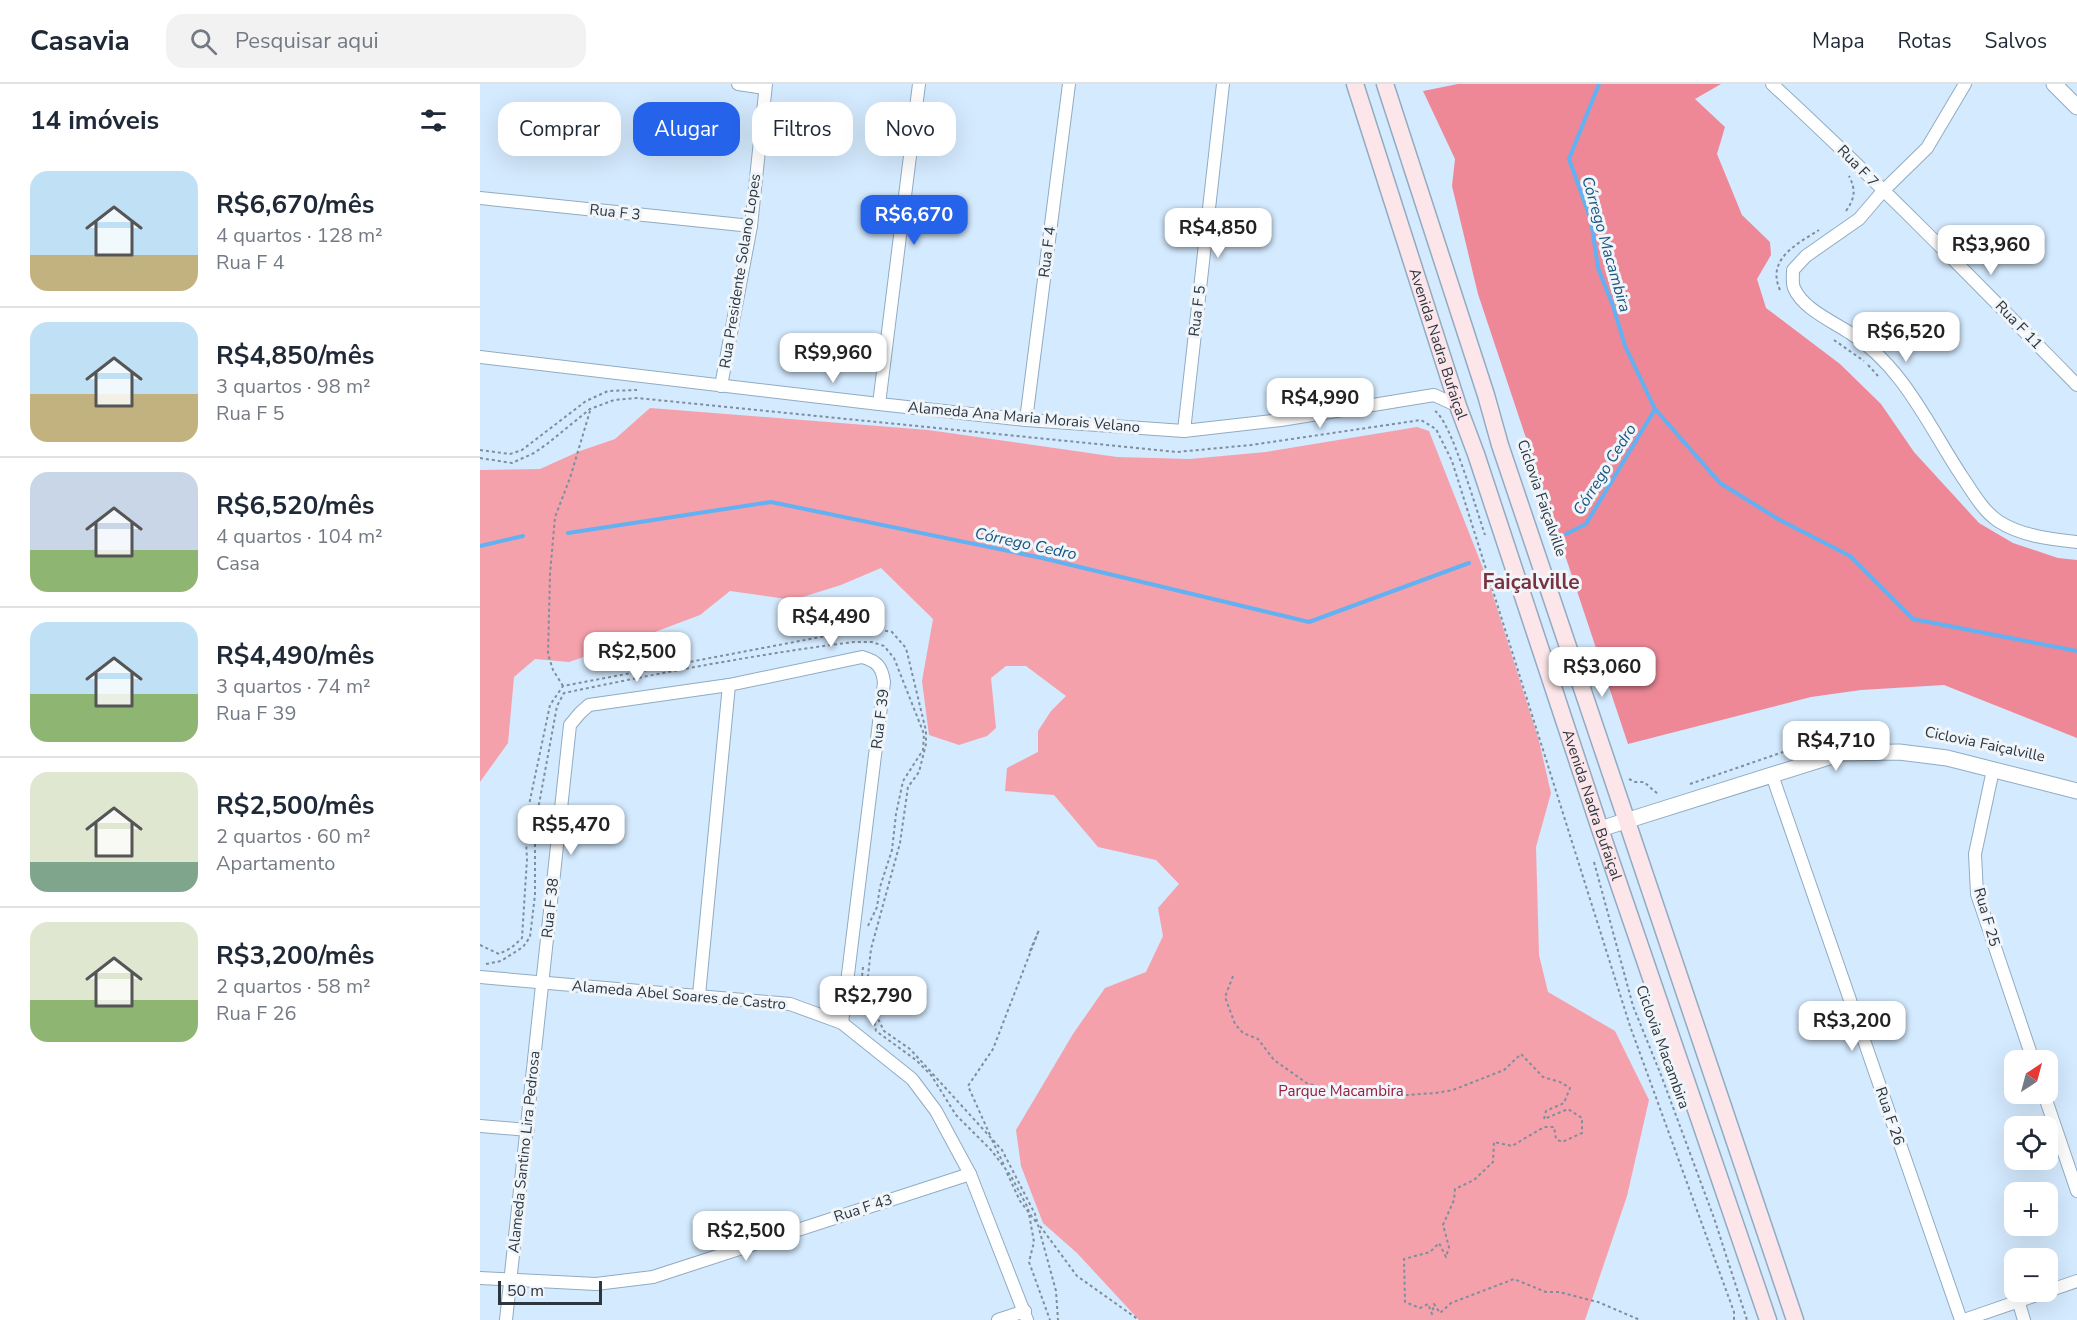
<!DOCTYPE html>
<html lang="pt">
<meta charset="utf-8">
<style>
body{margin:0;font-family:"Nunito Sans",sans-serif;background:#f2f2f3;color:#1f2937;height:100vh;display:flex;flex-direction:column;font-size:22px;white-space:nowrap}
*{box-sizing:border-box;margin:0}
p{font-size:20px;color:#747a83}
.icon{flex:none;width:33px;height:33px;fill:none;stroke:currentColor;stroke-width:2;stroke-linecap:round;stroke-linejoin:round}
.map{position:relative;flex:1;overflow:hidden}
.drawer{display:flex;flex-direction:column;background:#fff;width:480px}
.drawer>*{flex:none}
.hud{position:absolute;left:18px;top:18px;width:570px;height:54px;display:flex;gap:12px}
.needle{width:39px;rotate:36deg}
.buttons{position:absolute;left:1524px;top:966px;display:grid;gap:12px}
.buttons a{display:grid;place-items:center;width:54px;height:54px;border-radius:12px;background:#fff;box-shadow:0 6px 24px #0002;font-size:30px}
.scale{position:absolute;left:18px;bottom:15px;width:104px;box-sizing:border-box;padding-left:6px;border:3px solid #2c3640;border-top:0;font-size:16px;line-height:21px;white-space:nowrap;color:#2c3640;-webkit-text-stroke:4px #f0f5fa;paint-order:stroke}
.price{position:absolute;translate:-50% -51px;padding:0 14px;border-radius:12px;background:#fff;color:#222;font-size:20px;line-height:39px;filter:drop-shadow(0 2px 3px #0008)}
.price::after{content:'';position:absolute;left:50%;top:36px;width:18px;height:14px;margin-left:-9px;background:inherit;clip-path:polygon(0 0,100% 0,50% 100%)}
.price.current{background:#2563eb;color:#fff}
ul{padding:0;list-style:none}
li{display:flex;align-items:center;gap:18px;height:150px;padding:0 30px}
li+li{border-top:2px solid #e0e1e3}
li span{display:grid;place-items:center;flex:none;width:168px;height:120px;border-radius:18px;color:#555}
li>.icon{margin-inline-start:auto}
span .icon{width:72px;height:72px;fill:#fffc;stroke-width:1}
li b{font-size:26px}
h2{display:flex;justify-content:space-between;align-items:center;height:72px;padding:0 30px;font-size:26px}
.chip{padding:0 21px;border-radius:18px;background:#fff;box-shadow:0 6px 24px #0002;font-size:21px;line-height:54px}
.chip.current{background:#2563eb;color:#fff}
header{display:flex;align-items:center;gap:36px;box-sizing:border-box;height:84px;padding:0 30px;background:#fff;border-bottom:2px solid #e0e1e3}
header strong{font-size:28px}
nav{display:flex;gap:33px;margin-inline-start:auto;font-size:21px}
.search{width:420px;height:54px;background:#f2f2f3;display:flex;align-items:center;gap:15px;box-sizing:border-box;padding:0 21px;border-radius:18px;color:#747a83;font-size:22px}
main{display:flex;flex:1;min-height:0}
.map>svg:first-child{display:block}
</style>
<header>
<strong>Casavia</strong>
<div class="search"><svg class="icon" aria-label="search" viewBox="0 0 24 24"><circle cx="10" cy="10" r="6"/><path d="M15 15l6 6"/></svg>Pesquisar aqui</div>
<nav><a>Mapa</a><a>Rotas</a><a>Salvos</a></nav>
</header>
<main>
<section class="drawer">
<h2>14 imóveis<svg class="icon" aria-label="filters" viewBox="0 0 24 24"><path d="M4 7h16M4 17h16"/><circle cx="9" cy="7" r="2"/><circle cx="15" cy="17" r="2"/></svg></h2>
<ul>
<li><span style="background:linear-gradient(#bfe0f5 70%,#c2b280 0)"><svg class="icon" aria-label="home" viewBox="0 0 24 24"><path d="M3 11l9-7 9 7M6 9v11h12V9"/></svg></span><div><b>R$6,670/mês</b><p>4 quartos · 128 m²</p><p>Rua F 4</p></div></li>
<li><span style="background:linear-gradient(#bfe0f5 60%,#c2b280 0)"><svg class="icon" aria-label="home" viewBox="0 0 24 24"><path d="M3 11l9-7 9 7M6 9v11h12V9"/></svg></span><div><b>R$4,850/mês</b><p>3 quartos · 98 m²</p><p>Rua F 5</p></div></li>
<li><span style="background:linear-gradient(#c9d6e8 65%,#8fb573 0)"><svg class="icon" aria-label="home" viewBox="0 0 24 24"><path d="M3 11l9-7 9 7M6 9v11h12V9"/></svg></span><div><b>R$6,520/mês</b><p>4 quartos · 104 m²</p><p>Casa</p></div></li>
<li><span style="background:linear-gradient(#bfe0f5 60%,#8fb573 0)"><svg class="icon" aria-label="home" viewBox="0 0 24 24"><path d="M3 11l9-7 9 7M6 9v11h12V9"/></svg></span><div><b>R$4,490/mês</b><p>3 quartos · 74 m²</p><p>Rua F 39</p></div></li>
<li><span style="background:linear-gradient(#dfe7d0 75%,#7fa58c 0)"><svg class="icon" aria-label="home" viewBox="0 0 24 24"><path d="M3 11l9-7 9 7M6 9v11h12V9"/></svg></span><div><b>R$2,500/mês</b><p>2 quartos · 60 m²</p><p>Apartamento</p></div></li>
<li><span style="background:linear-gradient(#dfe7d0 65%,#8fb573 0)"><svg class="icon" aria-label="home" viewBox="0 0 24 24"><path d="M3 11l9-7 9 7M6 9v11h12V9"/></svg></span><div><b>R$3,200/mês</b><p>2 quartos · 58 m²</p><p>Rua F 26</p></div></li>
</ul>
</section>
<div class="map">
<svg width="1597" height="1236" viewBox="0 0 1597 1236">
<rect width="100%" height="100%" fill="#d4eafe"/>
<polygon fill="#f4a1ab" points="170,324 448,346 637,373 710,375 786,368 937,343 949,347 1010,502 1059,657 1071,709 1056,763 1059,871 1068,908 1135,947 1169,1016 1147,1112 1105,1236 659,1236 597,1169 563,1139 541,1082 536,1046 593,950 625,904 666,888 683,852 678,824 699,800 676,776 618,763 574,711 525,707 527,684 558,668 558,647 571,627 586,612 546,582 526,582 511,594 516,644 507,652 479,661 449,651 442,597 453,535 401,484 361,501 313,516 250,507 220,531 151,557 89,578 55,575 34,593 28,659 0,698 0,386 60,385 100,367 135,355"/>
<polygon fill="#ee8897" points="978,0 1241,0 1215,15 1245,43 1237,70 1262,131 1290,158 1291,171 1277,195 1286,224 1360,280 1401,320 1434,368 1499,439 1533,459 1578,474 1597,476 1597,654 1464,601 1381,606 1331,613 1148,660 998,210 972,102 975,75 943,7"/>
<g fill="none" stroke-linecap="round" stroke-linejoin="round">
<g stroke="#61b1f3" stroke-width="4">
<polyline points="1119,0 1089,75 1111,136 1118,184 1133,222 1145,262 1175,325 1240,399 1298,435 1370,472 1433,535 1597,567"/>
<polyline points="88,449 291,418 562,474 829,538 989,479"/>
<polyline points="1086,450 1106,440 1175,325"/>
<polyline points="0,462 43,452"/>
</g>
<g stroke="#91abc2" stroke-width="14">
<g id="minor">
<polyline points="258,0 285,4"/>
<path d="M1292,0C1397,97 1497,199 1597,301"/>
<path d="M1485,0L1447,64L1403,107L1379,135L1326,172L1313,186C1313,191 1312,199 1314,204C1323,225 1352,237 1370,249C1423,282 1448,341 1481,391C1492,407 1502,426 1518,437C1541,452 1570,455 1597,458"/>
<polyline points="0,114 271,142"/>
<polyline points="0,273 399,320 546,336 704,347 801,336 954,311 978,322"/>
<polyline points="241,302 271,142 286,0"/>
<polyline points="399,320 439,0"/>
<polyline points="546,336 589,0"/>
<polyline points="704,347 743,0"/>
<polyline points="1513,686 1495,770 1497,810 1553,976"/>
<polyline points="1292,691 1481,1236"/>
<polyline points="0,893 310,920 362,939 432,995 456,1027 490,1090 547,1236"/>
<path d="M219,911L249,601L382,573C397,577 402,583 404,598L362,939"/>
<polyline points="1564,1010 1597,1107"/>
<polyline points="0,1042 48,1046"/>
<polyline points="0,1194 116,1200 173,1193 490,1090"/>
<polyline points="1568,1207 1597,1197"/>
<polyline points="1538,1216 1544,1236"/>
<polyline points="26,1236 90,641 100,629 109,621 249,601"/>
<polyline points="518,1236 545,1227"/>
<polyline points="1484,1236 1565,1208"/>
</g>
</g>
<g stroke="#91abc2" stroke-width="17">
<g id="tertiary">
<polyline points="1574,0 1597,23"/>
<polyline points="1120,745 1362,669 1419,668 1467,674 1597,707"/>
</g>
</g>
<g stroke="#91abc2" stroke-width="19">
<g id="secondary">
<path id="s1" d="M875,0L978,322L996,370L1120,745L1288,1236"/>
<polyline points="905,0 1006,311 1020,361 1315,1236"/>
</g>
</g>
<g stroke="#7e8e9d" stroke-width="2" stroke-dasharray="3 3" stroke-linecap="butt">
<path d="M1366,127C1375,114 1376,106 1369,92"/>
<path d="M1300,206C1286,175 1317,160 1339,146"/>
<polyline points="1354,256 1384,277"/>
<polyline points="1388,281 1398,292"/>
<path d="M955,327C971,337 997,428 1005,451"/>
<polyline points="0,366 30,370 42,366 106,317 128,307 157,306"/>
<polyline points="0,374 32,379 54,369 67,360 110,325 134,316 157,314 697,368 771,361 941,336 956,345 972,377 1150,942 1254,1228 1254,1236"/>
<polyline points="83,602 73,586 68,570 70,490 75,433 90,394 110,327"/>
<polyline points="1149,695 1155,698 1164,698 1179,711"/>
<polyline points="1210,700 1309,666 1336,661"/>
<polyline points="1114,778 1153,922 1181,991 1234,1134 1267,1236"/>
<polyline points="0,861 19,870 31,864 42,854 47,775 45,740 70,621 83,602 388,544 412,548 426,564 446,647 446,660 439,688 428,703 420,759 391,865 386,910 404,947 430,965 522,1066 555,1130 576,1207 578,1236"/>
<path d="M6,880L21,877L43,863L50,853L55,811V742L77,622L84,609C180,589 277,570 374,558H392L404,562L414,574L444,650L443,666L423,697L416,730L412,766L400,803L397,823L387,844"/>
<polyline points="383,883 380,913 393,931 396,947 436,976 451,991 476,1031 511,1066 531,1092 548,1124 554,1158 549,1178 570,1236"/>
<polyline points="753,892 745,913 755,940 763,949 778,955 794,976 828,1000 869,1008 927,1011 955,1009 973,1006 1024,986 1041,970 1063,993 1080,998 1090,1004 1084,1019 1066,1027 1064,1035 1088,1025 1102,1034 1102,1049 1082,1058 1076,1055 1074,1043 1064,1043 1032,1062 1014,1058 1013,1078 994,1096 975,1105 974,1116 963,1141 969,1163 966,1173 959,1159 950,1168 924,1175 925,1218 940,1224 948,1220 952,1230 954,1220 960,1229 971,1219 1034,1195 1066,1208 1079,1208 1118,1218 1160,1236"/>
<polyline points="510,1051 488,1002 513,965 559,846 549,869"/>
<polyline points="512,1056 524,1081"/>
<polyline points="527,1089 540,1117 556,1138"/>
<polyline points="560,1142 597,1192 659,1236"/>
</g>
<use href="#minor" stroke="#fff" stroke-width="12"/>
<use href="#tertiary" stroke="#fff" stroke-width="15"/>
<use href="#secondary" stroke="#fce6e9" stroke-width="16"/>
</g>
<g text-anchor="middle" stroke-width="6" stroke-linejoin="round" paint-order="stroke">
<g font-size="15" fill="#2c3640" stroke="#f0f5fa">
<text transform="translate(1378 82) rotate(46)" y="5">Rua F 7</text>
<text transform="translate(135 128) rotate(6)" y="5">Rua F 3</text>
<text transform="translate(567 168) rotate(-83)" y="5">Rua F 4</text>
<text transform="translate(260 187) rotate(-81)" y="5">Rua Presidente Solano Lopes</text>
<text transform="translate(717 227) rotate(-83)" y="5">Rua F 5</text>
<text transform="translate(1539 241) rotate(46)" y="5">Rua F 11</text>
<text dy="5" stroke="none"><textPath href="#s1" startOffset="273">Avenida Nadra Bufaiçal</textPath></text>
<text transform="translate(544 333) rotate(5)" y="5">Alameda Ana Maria Morais Velano</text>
<text transform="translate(1062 414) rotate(71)" y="5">Ciclovia Faiçalville</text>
<text transform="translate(400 635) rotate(-83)" y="5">Rua F 39</text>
<text transform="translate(1505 660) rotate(12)" y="5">Ciclovia Faiçalville</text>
<text dy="5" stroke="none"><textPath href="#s1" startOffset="759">Avenida Nadra Bufaiçal</textPath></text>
<text transform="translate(70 824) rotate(-84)" y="5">Rua F 38</text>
<text transform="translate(1507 833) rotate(74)" y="5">Rua F 25</text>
<text transform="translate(199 911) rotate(5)" y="5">Alameda Abel Soares de Castro</text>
<text transform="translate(1183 963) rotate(70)" y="5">Ciclovia Macambira</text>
<text transform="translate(1410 1032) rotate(71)" y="5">Rua F 26</text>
<text transform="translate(44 1068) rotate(-84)" y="5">Alameda Santino Lira Pedrosa</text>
<text transform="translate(383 1124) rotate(-18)" y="5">Rua F 43</text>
</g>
<g font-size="15" fill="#951c3d" stroke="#f0f5fa">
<text x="861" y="1012">Parque Macambira</text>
</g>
<g font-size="16" font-style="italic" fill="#1a547f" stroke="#f0f5fa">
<text transform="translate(1127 160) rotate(74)" y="6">Córrego Macambira</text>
<text transform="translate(1124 385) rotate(-58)" y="6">Córrego Cedro</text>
<text transform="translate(546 459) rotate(12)" y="6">Córrego Cedro</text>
</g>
<g font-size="21" font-weight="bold" fill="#79323f" stroke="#f0f5fa">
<text x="1051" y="505">Faiçalville</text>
</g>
</g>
</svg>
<div class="buttons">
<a><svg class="needle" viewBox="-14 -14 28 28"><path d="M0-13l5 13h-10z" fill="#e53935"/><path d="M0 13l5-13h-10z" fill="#747a83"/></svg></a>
<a><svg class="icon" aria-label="locate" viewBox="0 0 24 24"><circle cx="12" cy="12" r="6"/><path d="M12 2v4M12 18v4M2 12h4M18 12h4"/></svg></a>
<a>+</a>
<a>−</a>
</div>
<div class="scale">50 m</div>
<b class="price current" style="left:434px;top:162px">R$6,670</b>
<b class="price" style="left:738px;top:175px">R$4,850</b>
<b class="price" style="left:1511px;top:192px">R$3,960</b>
<b class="price" style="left:1426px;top:279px">R$6,520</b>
<b class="price" style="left:353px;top:300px">R$9,960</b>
<b class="price" style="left:840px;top:345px">R$4,990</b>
<b class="price" style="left:351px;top:564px">R$4,490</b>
<b class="price" style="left:157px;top:599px">R$2,500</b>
<b class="price" style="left:1122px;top:614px">R$3,060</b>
<b class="price" style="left:1356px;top:688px">R$4,710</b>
<b class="price" style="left:91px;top:772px">R$5,470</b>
<b class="price" style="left:393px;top:943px">R$2,790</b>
<b class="price" style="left:1372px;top:968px">R$3,200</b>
<b class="price" style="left:266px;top:1178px">R$2,500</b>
<div class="hud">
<a class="chip">Comprar</a>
<a class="chip current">Alugar</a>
<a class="chip">Filtros</a>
<a class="chip">Novo</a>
</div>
</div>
</main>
